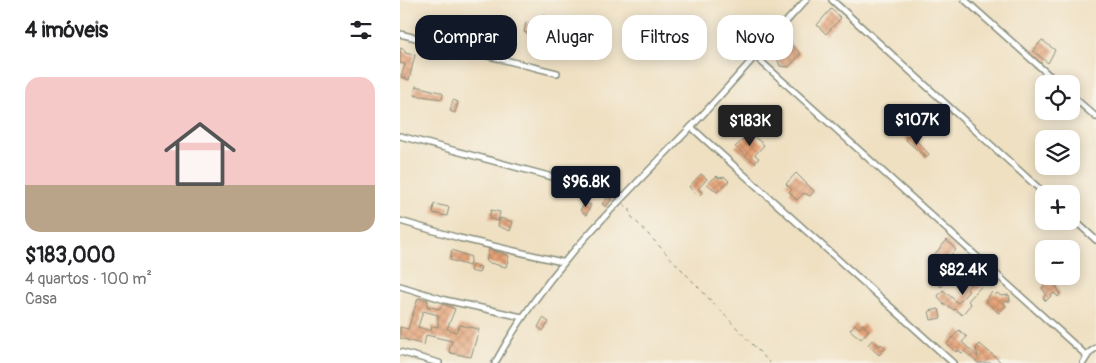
<!DOCTYPE html>
<html lang="pt">
<meta charset="utf-8">
<style>
body{margin:0;font-family:Pangolin,sans-serif;background:#f2f2f2;color:#202124;height:100vh;display:flex;flex-direction:column;font-size:19px;white-space:nowrap}
*{box-sizing:border-box;margin:0}
p{font-size:16px;color:#757577}
.icon{flex:none;width:28px;height:28px;fill:none;stroke:currentColor;stroke-width:2;stroke-linecap:round;stroke-linejoin:round}
.map{position:relative;flex:1;overflow:hidden}
.side{display:flex;flex-direction:column;background:#fff;width:400px}
.side>*{flex:none}
.guide{position:absolute;left:15px;top:15px;width:475px;height:45px;display:flex;gap:10px}
.buttons{position:absolute;left:635px;top:75px;display:grid;gap:10px}
.buttons a{display:grid;place-items:center;width:45px;height:45px;border-radius:10px;background:#fff;box-shadow:0 2px 12px #0003;font-size:25px}
.price{position:absolute;translate:-50% -42px;padding:0 11px;border-radius:5px;background:#111827;color:#fff;font-size:16px;line-height:32px;filter:drop-shadow(0 1px 2px #0008)}
.price::after{content:'';position:absolute;left:50%;top:30px;width:15px;height:11px;margin-left:-8px;background:inherit;clip-path:polygon(0 0,100% 0,50% 100%)}
.price.current{background:#222;color:#fff}
ul{padding:0;list-style:none}
li{display:grid;align-content:center;gap:10px;height:265px;padding:0 25px}
li+li{border-top:1px solid #e0e0e0}
li span{display:grid;place-items:center;height:155px;border-radius:15px;color:#555}
li>.icon{margin-inline-start:auto}
span .icon{width:90px;height:90px;fill:#fffc;stroke-width:1}
li b{font-size:21px}
h2{display:flex;justify-content:space-between;align-items:center;height:60px;padding:0 25px;font-size:21px}
.tag{padding:0 18px;border-radius:15px;background:#fff;box-shadow:0 2px 12px #0003;font-size:18px;line-height:45px}
.tag.current{background:#111827;color:#fff}
main{display:flex;flex:1;min-height:0}
.map>svg:first-child{display:block}
</style>
<main>
<section class="side">
<h2>4 imóveis<svg class="icon" aria-label="filters" viewBox="0 0 24 24"><path d="M4 7h16M4 17h16"/><circle cx="9" cy="7" r="2"/><circle cx="15" cy="17" r="2"/></svg></h2>
<ul>
<li><span style="background:linear-gradient(#f6c9c9 70%,#b9a48a 0)"><svg class="icon" aria-label="home" viewBox="0 0 24 24"><path d="M3 11l9-7 9 7M6 9v11h12V9"/></svg></span><div><b>$183,000</b><p>4 quartos · 100 m²</p><p>Casa</p></div></li>
</ul>
</section>
<div class="map">
<svg width="696" height="363" viewBox="0 0 696 363">
<defs>
<pattern id="building-cross-hatch" width="8" height="8" patternUnits="userSpaceOnUse" patternTransform="scale(1.25)"><rect width="8" height="8" fill="#e6a378"/><path d="M0 0l8 8M0 8l8-8" fill="none" stroke="#ba8663"/></pattern>
</defs>
<rect width="100%" height="100%" fill="#f7f3e8"/>
<filter id="ink" filterUnits="userSpaceOnUse"><feTurbulence type="fractalNoise" baseFrequency=".02" numOctaves="2"/><feDisplacementMap in="SourceGraphic" scale="10" xChannelSelector="R" yChannelSelector="G"/><feConvolveMatrix kernelMatrix="1 2 1 2 8 2 1 2 1" color-interpolation-filters="sRGB"/></filter>
<filter id="wash" filterUnits="userSpaceOnUse"><feTurbulence type="fractalNoise" baseFrequency=".0096" numOctaves="4" result="noise"/><feDisplacementMap in="SourceGraphic" scale="20" xChannelSelector="R" yChannelSelector="G"/><feGaussianBlur stdDeviation="1.12" result="paint"/><feColorMatrix in="noise" values="0 0 0 0 0 0 0 0 0 0 0 0 0 0 0 0 0 1.4 0 .05"/><feComposite in="paint" operator="in"/></filter>
<g filter="url(#wash)">
<rect width="100%" height="100%" fill="#efe0c2"/>
<g id="blocks">
<g fill="url(#building-cross-hatch)" fill-rule="evenodd">
<polygon points="431,9 441,18 426,34 417,25"/>
<polygon points="142,15 173,23 172,29 140,20"/>
<polygon points="126,22 131,24 130,34 124,32"/>
<polygon points="109,23 114,24 110,38 92,33 94,27 107,30"/>
<polygon points="386,40 401,54 389,67 380,66 375,52"/>
<polygon points="642,40 655,50 648,63 633,51"/>
<polygon points="0,48 5,50 5,53 15,55 9,80 1,77 5,64 0,63"/>
<polygon points="16,86 40,92 43,94 42,99 14,95"/>
<polygon points="53,100 58,102 55,113 50,111"/>
<polygon points="350,133 364,145 355,155 359,158 355,163 335,147"/>
<polygon points="510,134 529,154 526,158 505,139"/>
<polygon points="396,173 414,191 410,196 404,193 397,200 389,192 392,190 386,184"/>
<polygon points="301,174 307,179 298,189 302,192 299,196 289,187"/>
<polygon points="317,176 319,178 325,177 329,181 317,192 307,184"/>
<polygon points="208,197 212,199 206,207 202,204"/>
<polygon points="185,203 191,205 186,215 180,210"/>
<polygon points="34,204 49,207 47,216 33,213"/>
<polygon points="91,210 100,212 98,221 89,219"/>
<polygon points="100,218 113,222 110,231 98,226"/>
<polygon points="547,240 556,250 543,262 539,258 537,261 532,257"/>
<polygon points="89,249 109,256 106,267 86,262"/>
<polygon points="52,250 71,257 69,266 50,260"/>
<polygon points="72,265 81,267 79,273 70,271"/>
<polygon points="532,270 547,281 541,287 528,274"/>
<polygon points="574,274 586,281 568,301 571,304 562,315 555,309 554,310 547,305 544,305 538,296 543,290 558,303 569,291 567,289 573,281 570,278"/>
<polygon points="649,279 656,285 660,294 658,297 654,293 646,301 643,298 646,294 642,288"/>
<polygon points="592,292 595,295 597,293 601,296 609,295 610,301 603,302 606,306 599,313 585,301"/>
<path d="M18,298L28,300L27,306L39,309L43,304L55,309L47,329L56,332L60,325L79,329L71,357L51,353L49,351L52,341L26,335L24,345L0,338V327L8,329ZM23,311L38,315V327L32,326L31,331L18,327Z"/>
<polygon points="539,309 541,318 531,320 529,311"/>
<polygon points="143,318 149,322 143,331 138,327"/>
<polygon points="455,324 459,328 463,324 469,330 461,339 450,330"/>
<polygon points="559,330 567,337 562,342 578,357 576,348 580,344 602,363 578,363 564,351 562,353 558,350 556,352 547,344"/>
<polygon points="472,340 480,346 481,344 486,348 479,355 468,345"/>
</g>
</g>
</g>
<g filter="url(#ink)">
<use href="#blocks" fill-opacity="0" stroke="#878e7b" stroke-width="1"/>
<g fill="none" stroke-linecap="round" stroke-linejoin="round">
<g stroke="#878e7b" stroke-width="8">
<g id="street">
<polyline points="432,0 645,194"/>
<polyline points="565,0 659,84"/>
<polyline points="0,34 157,73"/>
<polyline points="355,56 687,356"/>
<polyline points="671,95 696,117"/>
<polyline points="291,127 553,363"/>
<polyline points="0,136 223,196"/>
<polyline points="671,217 696,240"/>
<polyline points="0,221 59,238 162,262"/>
<polyline points="0,286 45,300 122,317"/>
<polyline points="0,352 39,363"/>
<path d="M95,363C146,269 218,203 291,127C330,86 367,42 406,0"/>
<polyline points="683,363 690,352 696,348"/>
</g>
</g>
<polyline stroke="#878e7b" stroke-width="1" stroke-dasharray="4 4" stroke-linecap="butt" points="223,204 230,209 230,215 370,363"/>
<use href="#street" stroke="#fff" stroke-width="5"/>
</g>
</g>
</svg>
<div class="buttons">
<a><svg class="icon" aria-label="locate" viewBox="0 0 24 24"><circle cx="12" cy="12" r="6"/><path d="M12 2v4M12 18v4M2 12h4M18 12h4"/></svg></a>
<a><svg class="icon" aria-label="layers" viewBox="0 0 24 24"><path d="M12 4l9 5-9 5-9-5zM3 14l9 5 9-5"/></svg></a>
<a>+</a>
<a>−</a>
</div>
<b class="price" style="left:517px;top:146px">$107K</b>
<b class="price current" style="left:350px;top:147px">$183K</b>
<b class="price" style="left:186px;top:208px">$96.8K</b>
<b class="price" style="left:563px;top:296px">$82.4K</b>
<div class="guide">
<a class="tag current">Comprar</a>
<a class="tag">Alugar</a>
<a class="tag">Filtros</a>
<a class="tag">Novo</a>
</div>
</div>
</main>
